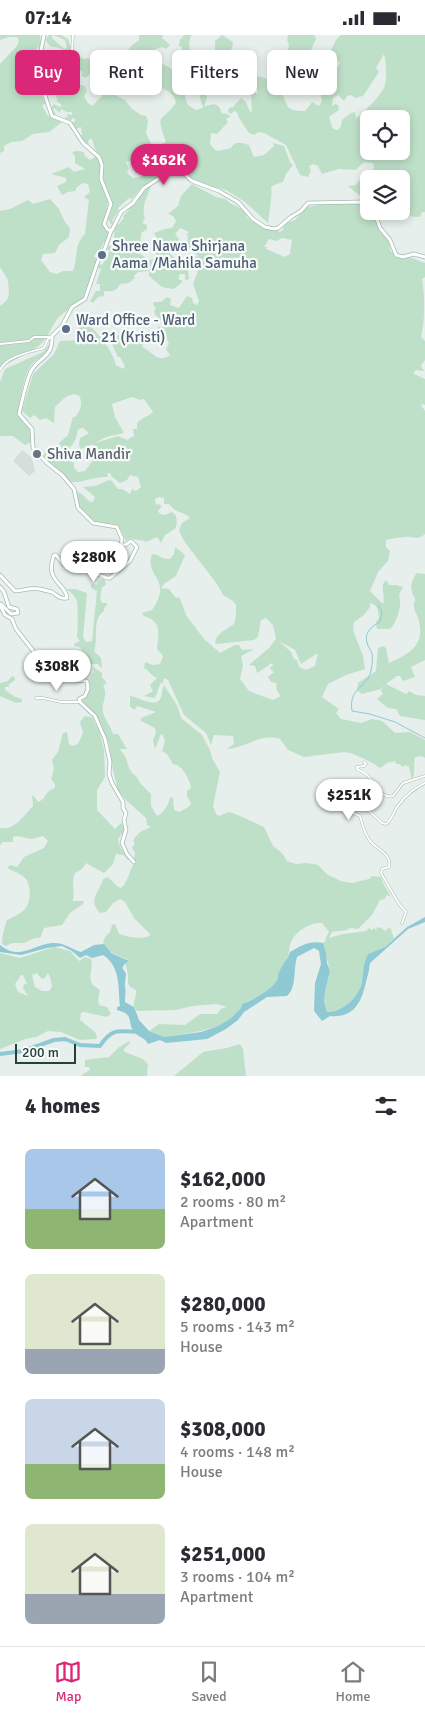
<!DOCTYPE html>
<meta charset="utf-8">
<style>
body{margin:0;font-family:Signika,sans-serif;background:#f7f7f7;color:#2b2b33;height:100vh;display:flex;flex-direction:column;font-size:19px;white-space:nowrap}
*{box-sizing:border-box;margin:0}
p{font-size:16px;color:#7c7c81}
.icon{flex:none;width:28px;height:28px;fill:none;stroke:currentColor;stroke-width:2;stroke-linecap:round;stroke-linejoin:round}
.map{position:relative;height:1041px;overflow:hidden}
.side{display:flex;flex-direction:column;background:#fff;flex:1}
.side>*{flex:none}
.guide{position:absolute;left:15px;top:15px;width:395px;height:45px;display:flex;gap:10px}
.tools{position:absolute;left:360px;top:75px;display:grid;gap:10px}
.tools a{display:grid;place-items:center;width:50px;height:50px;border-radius:8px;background:#fff;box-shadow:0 2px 8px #0003;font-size:25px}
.scale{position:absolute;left:15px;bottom:12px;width:61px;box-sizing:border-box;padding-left:5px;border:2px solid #24423a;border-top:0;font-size:14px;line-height:18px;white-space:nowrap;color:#24423a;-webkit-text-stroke:4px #f7fbf9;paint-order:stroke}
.price{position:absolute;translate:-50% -42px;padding:0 11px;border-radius:18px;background:#fff;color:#222;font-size:16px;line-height:32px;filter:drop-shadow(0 1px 2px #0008)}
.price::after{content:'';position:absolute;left:50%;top:30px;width:15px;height:11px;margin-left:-8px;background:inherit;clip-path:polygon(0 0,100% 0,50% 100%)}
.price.on{background:#db2777;color:#fff}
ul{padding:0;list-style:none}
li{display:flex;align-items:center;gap:15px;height:125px;padding:0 25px}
li span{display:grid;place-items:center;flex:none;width:140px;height:100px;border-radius:8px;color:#555}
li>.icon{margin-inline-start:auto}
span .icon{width:60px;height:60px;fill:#fffc;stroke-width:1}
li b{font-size:21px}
h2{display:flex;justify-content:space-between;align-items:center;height:60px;padding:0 25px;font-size:21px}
.tag{padding:0 18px;border-radius:8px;background:#fff;box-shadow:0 2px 8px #0003;font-size:18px;line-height:45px}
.tag.on{background:#db2777;color:#fff}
.status{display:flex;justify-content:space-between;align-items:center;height:35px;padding:0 25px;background:#fff;direction:ltr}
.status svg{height:14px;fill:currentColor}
.tabs{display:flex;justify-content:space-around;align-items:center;height:70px;border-top:1px solid #e1e1e2;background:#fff;font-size:14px;color:#7c7c81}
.tabs a{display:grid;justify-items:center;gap:2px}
.tabs .on{color:#db2777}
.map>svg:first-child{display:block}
</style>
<div class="status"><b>07:14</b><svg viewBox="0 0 49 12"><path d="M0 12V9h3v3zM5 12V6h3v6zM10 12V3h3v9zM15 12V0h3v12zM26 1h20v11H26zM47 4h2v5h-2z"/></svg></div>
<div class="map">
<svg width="425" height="1041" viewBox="0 0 425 1041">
<rect width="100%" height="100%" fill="#e6efeb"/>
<polygon fill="#d4dfda" points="22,415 31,422 34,431 35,436 29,441 13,426"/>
<g fill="#bfe0c8" fill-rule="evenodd">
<path d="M0,0H40L41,11L38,12L33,19L39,22L35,32L34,30L23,34L19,37L24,44L28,41C34,51 42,58 45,69L42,70L47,80L62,87L49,97L33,99L22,106L11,107L4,111V116L0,118V29L17,11L19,5L17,2H9L0,5Z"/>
<path d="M49,0H52V3L64,14L67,13L65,5L53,0H61L68,4L73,19L84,24L88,23L92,27L98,26L111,32L92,38L85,43L82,41V36H80L75,45L73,40H70L68,47L55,43L53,45L57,49L51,48L50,46L53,40L49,41L43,40L41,42L40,39L50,33L54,28L58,30L63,25L71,22C67,16 58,11 51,12L45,5Z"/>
<path d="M139,0H163L162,3L170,10L166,14L162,12L156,14L154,19L157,21L154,26L169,32L184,46L190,48V41L186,40L185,38L187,34L186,30L182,31L178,24L181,22L180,16L182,15V12L179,11L180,5L184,0H191L189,8L191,21L195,22L199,20L206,23L212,40L202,49L207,62L204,72C213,68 219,67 222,79L224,78L231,81L226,84L228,87L217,99L211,98L210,109L215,115L218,116L231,113C235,105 242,108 249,110L254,122L264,120L274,111L273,108L284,111L290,127L293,130L286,139L283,147L274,150L271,152C273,155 269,181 268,188L245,167L226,155L210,151L193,144L182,137L174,127L168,129L152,147L142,152L132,164L129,163L118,173L119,175L112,186L113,187L112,190L108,185L112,173V166L103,143L102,126L95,114L92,104H90L88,106L89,112L79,100H82L81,92L76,94L72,88L76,85L73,83L70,86L64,83L68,82L67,79L72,80V77H67L61,74L60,78L54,73L53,75L56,79L53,80L50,75L54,69L60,72L62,70L55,65H58L55,60L56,57L52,60L44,52L42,53L37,46L46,47L50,51L57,50L70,53L71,48L85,51L87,56L84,61L88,68L92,71L107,56L125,65L132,74L141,80L146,81L148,86L146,98L153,113L166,107C155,78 161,88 176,68C174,53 158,55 151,46L156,37L150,29C144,30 144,32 140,36C136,40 119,41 114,40C122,26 125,14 139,5ZM190,48L199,58L203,73L196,75C188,71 185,68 185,59L181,58L180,52ZM136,123L145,132L143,141L133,143L127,138L129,134L126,127Z"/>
<path d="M288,0H314L316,4L307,24H316V29C310,35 302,39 303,48L296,52L290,50L281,57C289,72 285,76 305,76L312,67L319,71L322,66L321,60L326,48L322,39L336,34L340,28L337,24L326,28V25L336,5L341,0H425V177H422L420,182L404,181L396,176H401V144H369V173L365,165L348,151L356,150L360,145L364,148C369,143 372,139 374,132L373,128L364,127L356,135L339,134L322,139L318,131L313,129L309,131L311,136L308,142L300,140L286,110L264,98L259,97L254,100L249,98L239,83L237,77L234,76L231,79L228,77L229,73L233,72L241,63L246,67L250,77L252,76L251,59L253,54L255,55L256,59L258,58V55L246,50L242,53L237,49L234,52L227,50L222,51V41L229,47L232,37L215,19V6L222,0L233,7L232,13L228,20L229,27L240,30V28L250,41L262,42L272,46L276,42L286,37L279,28L285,26L289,10L287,5ZM384,19C386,25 387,43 385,50C383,59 364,77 356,83L355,77L351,78L342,85L341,91L338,95L333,94L329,82L339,75L338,70L335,69L332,71L333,63L338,60L344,66L347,61L351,60L355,63L363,61L379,37L376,33ZM369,84H401V116H369Z"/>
<path d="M77,116L84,117V120L90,125L94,123L95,119L100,127V145L108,166L104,190L106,196H111L107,208L104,207L100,216H98L94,221L97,224C94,235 92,248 87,258C83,266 68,274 61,280C51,289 50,301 41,309C29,319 13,325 0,333V271L7,265L9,259L8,245L0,232V176L10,174L28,165L33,169L50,164L59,174L65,187L70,193L69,202L59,210L55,218L43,219L41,225L50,237L57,239L63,236H73C78,223 74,209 85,199L89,165L84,162L90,157L88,149L83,148L77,152L75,156L68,157L62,160L57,151L66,147V143L51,139L69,132L74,137L85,134L75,128V121L72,117Z"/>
<path d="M192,149L216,162L226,164C232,172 244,171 247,182L253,187L280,197L283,195V192L287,188L295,185L307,172L326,169L359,168L362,172L363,177L377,184C380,197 390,200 390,215L398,223L407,221L425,228V242L422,244C425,261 425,288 421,302L425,306V325L421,331L424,336L415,335L414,339L425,344V370L422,369L421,370L425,376V499C419,504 417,503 410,502C407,501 391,504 386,505V512L390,516L388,526L378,537L370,556L383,569C386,560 379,551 386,545L389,550H396L402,552L404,551C396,562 401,561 400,571C399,578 395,590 390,594H377L376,587L379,583C378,575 378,570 370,568V572L364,580L354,587L353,595L363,621L365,634L346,640L328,649L322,662L339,674L336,678L341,684L361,688L372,684L382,686L395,698L410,697L425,705V723L421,721L415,722C413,729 416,737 412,745L409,732L406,730L402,732L400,729H396L395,726L387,728L380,733L371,727L351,718L344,717L304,722L288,715L280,704C259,698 247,713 227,714L234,709L233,701L214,700L211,710L206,698L184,680L168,645L164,643L163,647L160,649L156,661L154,663L144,661L153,656L150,650L157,643C151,641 150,636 144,633L145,627L153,630L160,629L163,621L157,614C158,598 163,587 144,581L142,578L152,575C174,543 144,543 152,519C159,519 162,525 170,524L174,519L175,512L185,520L176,541L165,548L161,553L169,554L175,562L180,563L186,580L204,604L220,618L235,610H239L242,615L254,614L241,621L243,631L240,644L249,656L273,665L281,661C277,657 275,653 277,648L271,647L268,642L274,637L271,635L270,632L273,631L272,628L257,638L255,631L249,630L269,613L276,604L273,590L266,583L261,585L258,602L254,605L217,609L215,607C217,598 227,594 234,589L236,580V570L233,566L223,560L217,549L184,506L179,495L182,488L190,483C184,476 178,480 169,469H164V463L159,462L155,464L156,470L158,469L162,471L158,476L160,479L165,480L172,477C178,481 177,486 176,493L165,500L161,508L157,502L146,507C141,504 136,506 131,503L126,506L119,491L110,488L101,490L94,486L77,469L74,455L82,459L90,467H93L95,462L83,452L95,451L109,445L112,446L118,454H122L130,459L132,454L136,456L141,452L138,442L130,440L127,445L120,448L111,441V439L107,438L108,442C95,441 83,448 70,447L44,422V419L54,413L57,420H61L74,428V433L78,437L85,436L94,424L95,422L91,418L94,409L80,414L79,410L80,403L89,398L83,393L78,394C76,405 74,411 64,416L59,408L68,400L73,382H75C84,374 84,353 68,361C63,363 59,369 55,372L54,388L46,383L40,385L34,380L30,383L22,376L33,339L54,319L60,306L79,305L78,295L82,282C95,296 111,311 116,330L123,334L125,331L120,322H118L112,309L115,302L122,298L127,302L140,303L144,308L142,312C153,317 158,329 170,320L166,314L169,309L167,304L158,301L157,295L158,292H166L168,288C162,285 156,284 154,276L156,274L153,269L154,267H161L167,262L171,264L170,270L179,273L187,261L192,263L193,268L197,270L199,266L193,249L198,236L196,233L189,234L187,233L186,225L188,227H191L190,223L192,221L197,222L198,220L192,217L191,214L185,213V209L188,205L187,199L189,197L180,193L175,199L179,204L178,208L173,209L169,218L176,224L175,227L184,231L182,234L188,235L189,244L185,245V239H180L178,244L183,246L178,251L173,254L162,252L149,241V236L138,237L134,241L135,243L129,248L120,249C117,256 112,257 104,256V261L98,262L93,268L90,266L96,256H100V249H96L101,234L97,232L98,229L102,230L105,225H104L107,223L106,221L110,216L107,214L109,211H113L115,190L119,189L124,183L123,181L129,175L128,173L140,159L151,151C147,163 141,171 145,184L142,188L147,190V194L141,198L140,211L137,217L145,222L146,226L153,224L161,210L154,198L165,194L172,193L176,186L173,181L168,179L178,171L181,161ZM282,203L292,205L290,219L285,222L266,214L267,212H264L269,204L276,206ZM132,362L140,365L144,364L153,377C147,382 142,383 137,388V394H133L134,401L127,405L118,401L95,408L106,402L124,398L115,382L112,369ZM279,606L295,615L301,629L318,618L315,631L306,635L299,632L297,625L294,624L291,617Z"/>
<path d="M51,307H53L52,316C45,320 38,323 32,329C24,337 20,366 18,378C24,389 36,391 35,405L25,410L13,401H0V347L5,334L43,317Z"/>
<path d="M417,538L425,539V625L411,632L415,642L403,646L400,641H397L386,649L406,659L409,656L416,660L425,661V685L400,681L396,674L388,673L377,664L383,659L381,655L385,650L381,654L362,659L357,655L358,648L376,636L378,613L383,611L386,613L389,628C409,619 425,611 419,586C418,581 414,576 414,571C413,563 416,571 415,563C414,561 412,559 412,556C410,551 413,542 417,538Z"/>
<path d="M104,543L106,550L102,552L100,563L102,568H107V570L104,573V576C91,585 99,604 94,616L101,623L102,634L98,629H91L85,622V618L79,612L74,611V609L80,606L77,602C78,599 78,571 77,566C75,561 71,557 66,554H75L87,558L83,602L86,607L92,606L97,556L91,553V548L97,550L99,545Z"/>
<path d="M93,632L102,638V643L105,645L106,649L103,650C109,661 101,667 103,677C105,686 111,691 113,699H118L127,714H120L126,723L129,733L133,739L136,741L141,749L151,759V771L157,781C164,778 169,769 170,762L173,763L174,775L179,777L190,771L191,768L187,761V756L191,753C190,745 182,729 173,729L167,719L162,716L165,707L163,700L161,699L155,714L153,705L156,698L155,693L141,686V683L156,677L137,671L135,675L130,672V661C137,661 157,675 161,662C162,658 162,654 164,650L178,672L181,683L202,700L210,715L212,723L220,737L213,771L216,779L219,781L229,777L238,780L264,792L273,811L282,818L287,826L296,829L307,828L318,830L328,840L341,846L352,848L369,844L372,841L381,842L383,848L391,862L386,860L385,864L380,865L372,880L358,894L350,893L347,895L332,897L329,903L343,899L366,896L369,893L372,895L374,893L376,895L377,892L379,893L380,892L385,896L390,892L394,903L385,912L368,919C362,930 364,940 361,951C356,966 341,976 327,977L324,967L325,956L330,936L323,908L326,906L325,904L329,897L322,888C309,887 293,898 290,910C289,915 289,921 286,925C285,928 283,929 282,931C280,936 280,942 277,946C271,955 252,965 242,969L241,973L230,984L216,992L201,996L164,1002L149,996L159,989L185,990L200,979H217L221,974L227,972L217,969L193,971L175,975L137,976C130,969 137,964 136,955C127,951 128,949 128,941C128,937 126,932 125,927L128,925L108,916L103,908L105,902L110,897L112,890L115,889L119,899C130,902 138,905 149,901L150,899L134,883L125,867L120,864L113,868L106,877L100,878C87,865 100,856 103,844L108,842L118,852L121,853C130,845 128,835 135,828L134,823L135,818L132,813L135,808L133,806C138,796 143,796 151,792L147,790L146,783L126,765L118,755L113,735L109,709L97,683L82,665L86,662C88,655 88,642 94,637Z"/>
<polygon points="14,641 15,645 8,650 10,652 5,652 5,655 15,662 22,664 22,667 16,668 0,661 0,648 8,646 11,642"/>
<path d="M85,681L93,683L94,687L99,696L104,714L105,742L97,755V775L115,794L120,789L122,788L124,796L118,804C119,813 124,818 130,825H128L124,820L116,819L113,829L104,838L86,828L82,834L75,838C71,847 75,856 73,866H84L83,869L70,878L62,890L44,893L40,903C33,902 29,907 23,908C16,908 12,907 6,911L2,909C2,901 4,893 7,885C13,882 20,879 25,874C31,867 32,850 25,843C20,838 13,836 7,833L10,830L17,832L24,822L44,813L48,806L43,801L31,804L17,801L13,802V807H3L0,810V793C15,796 24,780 33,771L32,761L33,760L38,767C48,763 43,757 55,753V749L51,744L54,734L52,725L58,717L63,698L67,697L69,709L72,711L78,709L83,698L80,687Z"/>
<path d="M54,912L70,916L79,926L85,922L91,924C94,932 87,942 93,950C95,952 98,953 100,955L98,965L99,970L107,972L111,979L107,982L84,977L81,978L80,985L95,997L97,1002L96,1004L80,1005L61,997L48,996L36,1002L25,1004L0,1014V918L20,923ZM37,938L41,943L44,944L48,938L51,945L52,952L49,956H42L35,952L32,940ZM21,940H23L27,949H24L23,953L28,961L18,957L15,949Z"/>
<polygon points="129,1006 130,1008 123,1015 125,1017 143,1024 148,1029 147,1041 82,1041 83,1039 90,1035 89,1032 85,1032 85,1025 109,1022 118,1013"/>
<polygon points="240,1009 243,1014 246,1041 174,1041 203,1017 227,1013"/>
</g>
<path fill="#8ec9d4" d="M425,882V887L408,894L370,928C369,936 368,940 366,947C361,968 354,983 330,981L322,986L314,976L315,948L321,929L319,916L314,913L297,922C293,935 297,952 287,961L267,962L244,977L238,985L226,994L207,1004L166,1008L160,1005L148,1009C145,1003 141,1003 136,999C125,989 137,980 117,975V972L120,971C118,952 121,932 103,920L92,923L86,920L80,923L72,916L62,911L47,913L21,920L0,917V910C20,926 32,910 52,908C64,907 71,914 81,917L94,910L104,909L111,918L129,926C118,932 122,940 125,951C126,956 125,961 125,967L134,972L139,985L149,996L164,1002L201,997L216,992L230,984L241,973L242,969C251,966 273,954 277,945C280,939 276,944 279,938C281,930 288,925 290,917C300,911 310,905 323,908L326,918L327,928L330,936L325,956L324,967L327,977C341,977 356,965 361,951C364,940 362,930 368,919L385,912L407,892Z"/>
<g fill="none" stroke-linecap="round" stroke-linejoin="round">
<path stroke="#8ec9d4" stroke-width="1" d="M378,570L382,577L380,587C371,592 364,597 367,608C368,612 372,616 372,619C373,623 372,631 371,635C369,652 348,652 352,676L370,679L395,687L425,703"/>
<g stroke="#8ec9d4" stroke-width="4">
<polyline points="119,932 124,939 123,948"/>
<path d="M0,1019L23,1016L54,1005L65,1004L80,1010L100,1011C112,993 118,996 138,997"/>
</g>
<g stroke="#a8b8b2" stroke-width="3">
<g id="street">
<polyline points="34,39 49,28 59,17 70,19 72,16 73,0"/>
<polyline points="0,309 29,306 34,302 50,302"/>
<path d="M0,335C6,321 31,317 44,313L48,304L52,301"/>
<polyline points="36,663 43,663 61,667 80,667"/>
<path d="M364,727L366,729L364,731L357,732V734C361,736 365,738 368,741C376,749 380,764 393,761L403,748L425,741"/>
<path d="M402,888L406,877L399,869L381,838L382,834L389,832C392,819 378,815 371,807C365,801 362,789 360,781L353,778L358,774H367L382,788L386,789C392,785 393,778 397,772C404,762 415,753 425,748"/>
</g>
</g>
<g stroke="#a4bbb3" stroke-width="4.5">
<g id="secondary">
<polyline points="44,0 38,31 31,40 31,44 44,58 52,81 70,88 83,108 99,122 102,130 101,144 111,169 104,189 108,195 112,195 121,177 133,168 144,153 158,144 168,132 173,129 192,146 219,156 238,167 253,184 265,192 274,194 278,193 291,182 301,176 308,168 360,167 368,178 377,184 380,193 390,205 396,220 403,222 414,219 425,222"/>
<path d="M0,540L15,556C25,556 29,552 40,554C43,555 48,556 52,557C58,561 59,564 67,563C66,548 44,547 54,520H56L63,529L69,532L88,535L107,543H110L130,526L137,512L131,506L125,510H121L122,504L117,492L93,488L78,473L74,454L62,440L47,428L33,413L32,394L19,379C22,367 26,346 31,336C40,321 53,323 52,301L62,291L72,272L85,264L98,226L105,213L111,196"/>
<polyline points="0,552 4,557 9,572 17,574 18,578 11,579 1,569"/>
<polyline points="0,570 5,580 12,584 16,594 41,626 50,629 63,638 75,645 87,646 88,654 85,661 79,664 80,667 95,681 105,704 110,727 109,739 112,748 123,767 123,773 126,778 124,785 126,795 122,808 127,819 134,827"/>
</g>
</g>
<use href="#street" stroke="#fff" stroke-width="2"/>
<use href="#secondary" stroke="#fff" stroke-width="3"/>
</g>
<g fill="#5c6f8a" stroke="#f7fbf9" stroke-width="2">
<circle cx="102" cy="220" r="5"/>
<circle cx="66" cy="294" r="5"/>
</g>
<circle fill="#6b7280" stroke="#f7fbf9" stroke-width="2" cx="37" cy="419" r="5"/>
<g text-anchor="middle" stroke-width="4.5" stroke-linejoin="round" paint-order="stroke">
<g font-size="15" fill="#4e5e75" stroke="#f7fbf9" text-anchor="start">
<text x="112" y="216">Shree Nawa Shirjana<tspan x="112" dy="17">Aama /Mahila Samuha</tspan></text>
<text x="76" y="290">Ward Office - Ward<tspan x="76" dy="17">No. 21 (Kristi)</tspan></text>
</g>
<g font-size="15" fill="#5b616d" stroke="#f7fbf9" text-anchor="start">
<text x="47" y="424">Shiva Mandir</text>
</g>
</g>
</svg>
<div class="tools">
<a><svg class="icon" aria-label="locate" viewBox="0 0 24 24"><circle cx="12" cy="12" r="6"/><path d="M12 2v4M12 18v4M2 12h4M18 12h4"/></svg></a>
<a><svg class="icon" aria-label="layers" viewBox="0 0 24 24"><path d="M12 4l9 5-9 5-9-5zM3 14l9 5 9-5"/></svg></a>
</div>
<div class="scale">200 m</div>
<b class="price on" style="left:164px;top:151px">$162K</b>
<b class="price" style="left:94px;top:548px">$280K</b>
<b class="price" style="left:57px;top:657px">$308K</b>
<b class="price" style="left:349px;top:786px">$251K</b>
<div class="guide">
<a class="tag on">Buy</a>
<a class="tag">Rent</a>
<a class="tag">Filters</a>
<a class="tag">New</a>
</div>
</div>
<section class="side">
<h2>4 homes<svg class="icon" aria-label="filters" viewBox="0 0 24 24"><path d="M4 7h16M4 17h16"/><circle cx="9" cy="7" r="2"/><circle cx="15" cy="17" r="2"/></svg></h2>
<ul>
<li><span style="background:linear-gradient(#a9c7e8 60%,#8fb573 0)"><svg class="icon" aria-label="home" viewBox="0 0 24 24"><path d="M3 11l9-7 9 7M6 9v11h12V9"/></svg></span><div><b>$162,000</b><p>2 rooms · 80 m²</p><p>Apartment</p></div></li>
<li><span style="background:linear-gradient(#dfe7d0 75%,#9aa5b1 0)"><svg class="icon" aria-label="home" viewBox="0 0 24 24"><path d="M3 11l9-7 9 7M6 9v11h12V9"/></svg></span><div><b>$280,000</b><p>5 rooms · 143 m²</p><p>House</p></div></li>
<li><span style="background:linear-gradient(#c9d6e8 65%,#8fb573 0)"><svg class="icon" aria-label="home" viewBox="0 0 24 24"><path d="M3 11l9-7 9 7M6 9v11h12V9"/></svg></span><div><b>$308,000</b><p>4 rooms · 148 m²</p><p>House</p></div></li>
<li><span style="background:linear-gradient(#dfe7d0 70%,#9aa5b1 0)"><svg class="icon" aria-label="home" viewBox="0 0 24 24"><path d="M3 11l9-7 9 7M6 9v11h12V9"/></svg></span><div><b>$251,000</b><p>3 rooms · 104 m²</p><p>Apartment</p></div></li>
</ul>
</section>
<nav class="tabs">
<a class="on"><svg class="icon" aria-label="map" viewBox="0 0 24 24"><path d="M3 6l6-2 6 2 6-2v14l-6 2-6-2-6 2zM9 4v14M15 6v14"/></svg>Map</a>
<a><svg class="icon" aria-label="saved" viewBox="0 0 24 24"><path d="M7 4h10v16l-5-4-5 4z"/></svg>Saved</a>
<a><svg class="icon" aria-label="home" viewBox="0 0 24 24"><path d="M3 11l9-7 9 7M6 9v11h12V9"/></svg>Home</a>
</nav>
